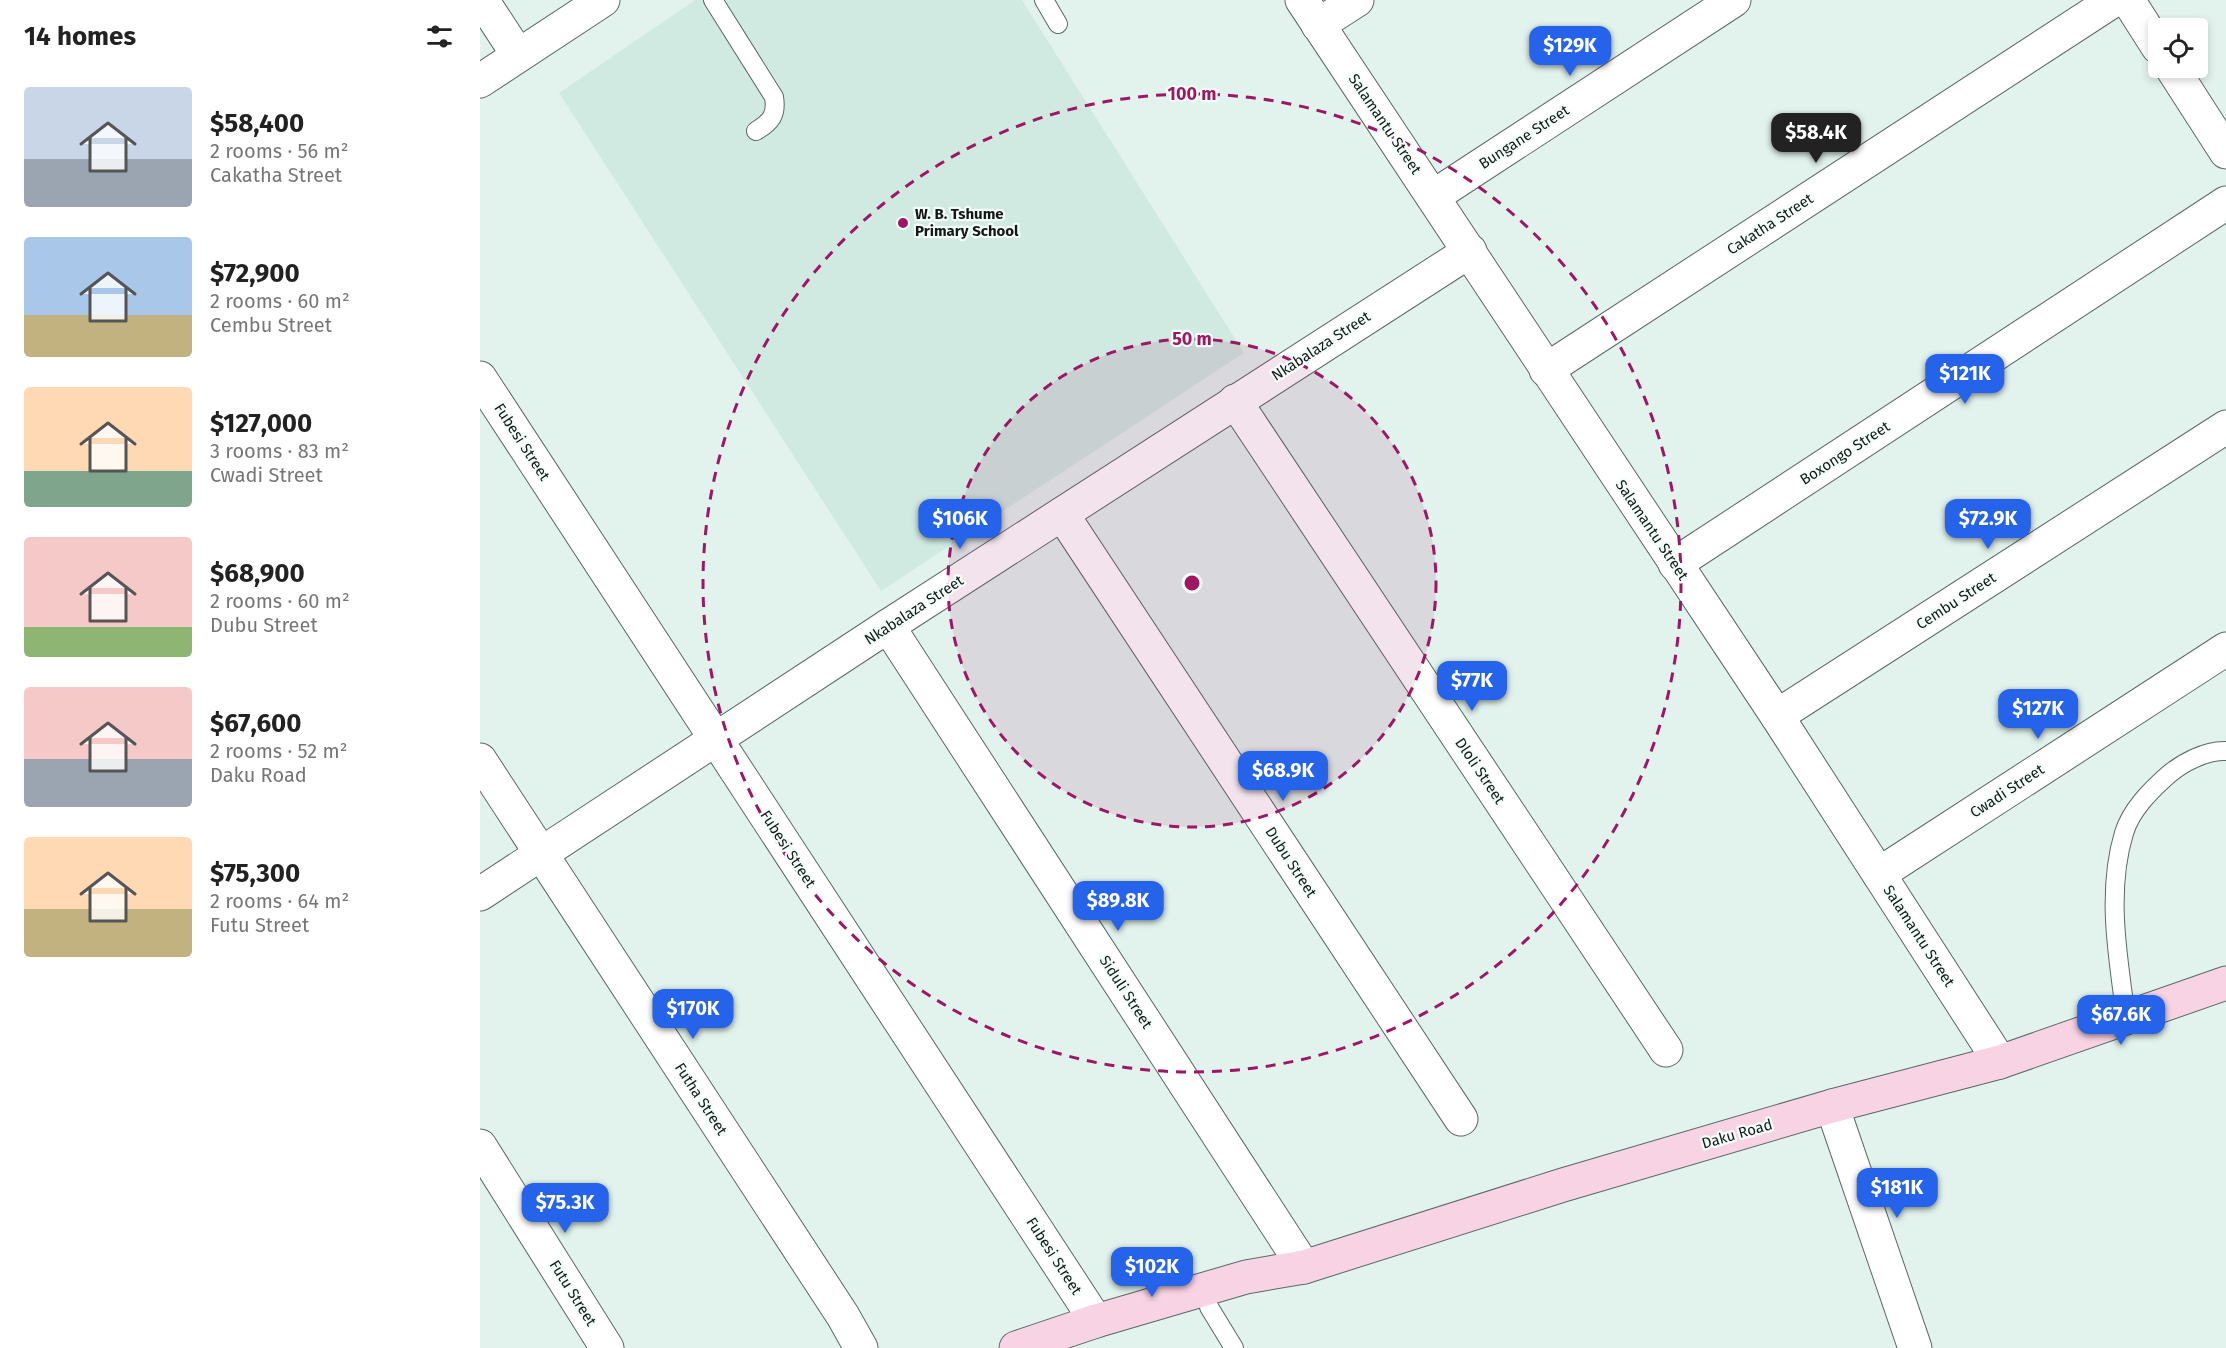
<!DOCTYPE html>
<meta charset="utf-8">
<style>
body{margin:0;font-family:"Fira Sans",sans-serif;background:#f2f2f2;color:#222;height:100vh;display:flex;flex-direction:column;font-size:22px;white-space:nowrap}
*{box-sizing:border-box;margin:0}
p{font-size:20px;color:#767676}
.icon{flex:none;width:33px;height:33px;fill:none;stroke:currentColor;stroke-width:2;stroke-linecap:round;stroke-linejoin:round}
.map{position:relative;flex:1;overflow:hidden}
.side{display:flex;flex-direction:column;background:#fff;width:480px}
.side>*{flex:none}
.controls{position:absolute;left:1668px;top:18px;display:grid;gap:12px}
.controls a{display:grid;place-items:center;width:60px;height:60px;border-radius:6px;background:#fff;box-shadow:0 3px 9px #0003;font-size:30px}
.price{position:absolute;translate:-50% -51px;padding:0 14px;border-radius:12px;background:#2563eb;color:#fff;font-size:20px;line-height:39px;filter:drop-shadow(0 2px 3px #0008)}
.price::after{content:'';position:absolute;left:50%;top:36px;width:18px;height:14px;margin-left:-9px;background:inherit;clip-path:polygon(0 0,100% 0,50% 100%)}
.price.on{background:#222;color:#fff}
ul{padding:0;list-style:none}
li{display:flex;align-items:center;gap:18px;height:150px;padding:0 24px}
li span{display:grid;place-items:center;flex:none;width:168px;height:120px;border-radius:6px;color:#555}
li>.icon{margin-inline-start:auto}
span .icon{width:72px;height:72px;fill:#fffc;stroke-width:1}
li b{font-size:26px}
h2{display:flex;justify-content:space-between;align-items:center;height:72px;padding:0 24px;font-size:26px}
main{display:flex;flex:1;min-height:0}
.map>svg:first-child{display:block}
</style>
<main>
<section class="side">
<h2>14 homes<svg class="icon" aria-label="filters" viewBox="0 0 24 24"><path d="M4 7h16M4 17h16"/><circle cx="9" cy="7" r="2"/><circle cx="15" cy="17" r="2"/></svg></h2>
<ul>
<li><span style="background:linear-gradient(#c9d6e8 60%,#9aa5b1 0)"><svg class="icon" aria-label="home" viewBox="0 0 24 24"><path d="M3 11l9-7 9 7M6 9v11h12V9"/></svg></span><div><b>$58,400</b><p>2 rooms · 56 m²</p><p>Cakatha Street</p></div></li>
<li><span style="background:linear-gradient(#a9c7e8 65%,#c2b280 0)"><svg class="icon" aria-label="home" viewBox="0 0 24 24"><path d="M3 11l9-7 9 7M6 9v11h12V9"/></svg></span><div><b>$72,900</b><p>2 rooms · 60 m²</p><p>Cembu Street</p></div></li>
<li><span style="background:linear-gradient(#ffd9b3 70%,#7fa58c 0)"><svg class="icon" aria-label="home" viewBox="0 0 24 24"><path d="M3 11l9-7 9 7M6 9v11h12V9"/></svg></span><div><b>$127,000</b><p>3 rooms · 83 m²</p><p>Cwadi Street</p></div></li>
<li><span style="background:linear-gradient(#f6c9c9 75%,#8fb573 0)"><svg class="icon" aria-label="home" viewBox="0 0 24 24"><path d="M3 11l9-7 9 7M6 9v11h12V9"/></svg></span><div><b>$68,900</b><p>2 rooms · 60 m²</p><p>Dubu Street</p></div></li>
<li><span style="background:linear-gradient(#f6c9c9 60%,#9aa5b1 0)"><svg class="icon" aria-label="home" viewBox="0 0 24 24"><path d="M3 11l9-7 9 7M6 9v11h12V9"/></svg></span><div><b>$67,600</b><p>2 rooms · 52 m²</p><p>Daku Road</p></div></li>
<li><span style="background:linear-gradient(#ffd9b3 60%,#c2b280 0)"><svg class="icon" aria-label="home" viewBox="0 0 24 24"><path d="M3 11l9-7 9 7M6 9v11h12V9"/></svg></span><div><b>$75,300</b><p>2 rooms · 64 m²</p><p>Futu Street</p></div></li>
</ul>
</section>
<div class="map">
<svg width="1746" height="1348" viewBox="0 0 1746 1348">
<rect width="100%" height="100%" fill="#e2f3ee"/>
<polygon fill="#d0eae2" points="215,0 542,0 764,353 401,591 79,93"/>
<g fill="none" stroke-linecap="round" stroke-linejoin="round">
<g stroke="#5a6964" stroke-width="20">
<g id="service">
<path d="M233,0L294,97C297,115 291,122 276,131"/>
<polyline points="564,0 578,24"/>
<path d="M1646,1017C1638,958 1626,892 1644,833C1651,810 1670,791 1688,775C1702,763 1726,750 1746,751"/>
<polyline points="729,1307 754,1348"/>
</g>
</g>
<g stroke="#5a6964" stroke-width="35">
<g id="minor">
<polyline points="2,0 38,55"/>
<polyline points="1648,0 1678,47"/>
<polyline points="838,25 877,0"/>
<polyline points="1692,68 1746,152"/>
<polyline points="0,81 123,0"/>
<polyline points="954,196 1254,0"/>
<polyline points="1066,370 1634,0"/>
<polyline points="0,378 616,1321"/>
<polyline points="755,401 1186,1050"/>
<polyline points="582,514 981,1119"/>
<polyline points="1195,564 1746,203"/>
<polyline points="408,626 824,1267"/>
<polyline points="1297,716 1746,427"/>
<polyline points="0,760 363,1316 381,1348"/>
<polyline points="1399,874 1746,649"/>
<polyline points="0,894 408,626 990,251"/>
<polyline points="1352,1106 1435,1348"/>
<polyline points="0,1146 127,1348"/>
</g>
</g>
<g stroke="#5a6964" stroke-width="35">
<polyline id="tertiary" points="822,0 1297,716 1520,1062"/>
</g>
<g stroke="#5a6964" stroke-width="35">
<polyline id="secondary" points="536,1348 616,1321 766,1277 824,1267 1083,1185 1352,1106 1520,1062 1746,983"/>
</g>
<use href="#service" stroke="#fff" stroke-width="18"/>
<use href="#minor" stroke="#fff" stroke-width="33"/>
<use href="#tertiary" stroke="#fff" stroke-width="33"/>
<use href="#secondary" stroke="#f8d3e4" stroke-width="33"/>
</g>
<circle cx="712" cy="583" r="244" fill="#9f1663" fill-opacity=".12"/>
<g fill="none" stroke="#9f1663" stroke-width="3" stroke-dasharray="10 8">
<circle cx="712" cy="583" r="244"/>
<circle cx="712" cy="583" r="489"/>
</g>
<circle fill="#9f1663" stroke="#f4fefb" stroke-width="2" cx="423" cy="223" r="6"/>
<g text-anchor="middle" stroke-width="4.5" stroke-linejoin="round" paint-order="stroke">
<g font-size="15" fill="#131817" stroke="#f4fefb">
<text transform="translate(905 124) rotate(56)" y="5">Salamantu Street</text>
<text transform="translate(1044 137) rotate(-33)" y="5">Bungane Street</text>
<text transform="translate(1290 224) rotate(-33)" y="5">Cakatha Street</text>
<text transform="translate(841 346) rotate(-33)" y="5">Nkabalaza Street</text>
<text transform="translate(42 442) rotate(57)" y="5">Fubesi Street</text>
<text transform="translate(1365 453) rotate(-33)" y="5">Boxongo Street</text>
<text transform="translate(1172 530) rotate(56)" y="5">Salamantu Street</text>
<text transform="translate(1476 601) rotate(-33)" y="5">Cembu Street</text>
<text transform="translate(434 610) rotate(-33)" y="5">Nkabalaza Street</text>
<text transform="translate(1000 771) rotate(56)" y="5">Dloli Street</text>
<text transform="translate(1527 791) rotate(-33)" y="5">Cwadi Street</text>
<text transform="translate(308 849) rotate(57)" y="5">Fubesi Street</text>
<text transform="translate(811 862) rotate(57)" y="5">Dubu Street</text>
<text transform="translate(1439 936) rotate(57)" y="5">Salamantu Street</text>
<text transform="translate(646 992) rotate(57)" y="5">Siduli Street</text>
<text transform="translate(221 1099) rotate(57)" y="5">Futha Street</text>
<text transform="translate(1257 1134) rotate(-16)" y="5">Daku Road</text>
<text transform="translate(574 1256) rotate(57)" y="5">Fubesi Street</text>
<text transform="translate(93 1293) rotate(58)" y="5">Futu Street</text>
</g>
<g font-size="15" font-weight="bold" fill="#131817" stroke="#f4fefb" text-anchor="start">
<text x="435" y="219">W. B. Tshume<tspan x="435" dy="17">Primary School</tspan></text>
</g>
</g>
<circle cx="712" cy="583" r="9" fill="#9f1663" stroke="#f4fefb" stroke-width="3"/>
<g font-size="18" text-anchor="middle" font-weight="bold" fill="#9f1663" stroke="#f4fefb" stroke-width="4.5" stroke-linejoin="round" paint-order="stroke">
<text x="712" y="100">100 m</text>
<text x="712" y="345">50 m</text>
</g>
</svg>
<div class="controls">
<a><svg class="icon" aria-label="locate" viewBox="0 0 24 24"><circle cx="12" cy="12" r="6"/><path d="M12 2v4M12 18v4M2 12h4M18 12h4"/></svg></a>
</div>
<b class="price" style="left:1090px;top:77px">$129K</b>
<b class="price on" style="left:1336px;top:164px">$58.4K</b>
<b class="price" style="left:1485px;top:405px">$121K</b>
<b class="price" style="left:480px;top:550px">$106K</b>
<b class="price" style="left:1508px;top:550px">$72.9K</b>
<b class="price" style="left:992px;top:712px">$77K</b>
<b class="price" style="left:1558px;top:740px">$127K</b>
<b class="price" style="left:803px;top:802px">$68.9K</b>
<b class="price" style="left:638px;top:932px">$89.8K</b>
<b class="price" style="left:213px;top:1040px">$170K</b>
<b class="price" style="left:1641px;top:1046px">$67.6K</b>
<b class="price" style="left:1417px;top:1219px">$181K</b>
<b class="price" style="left:85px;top:1234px">$75.3K</b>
<b class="price" style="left:672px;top:1298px">$102K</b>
</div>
</main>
